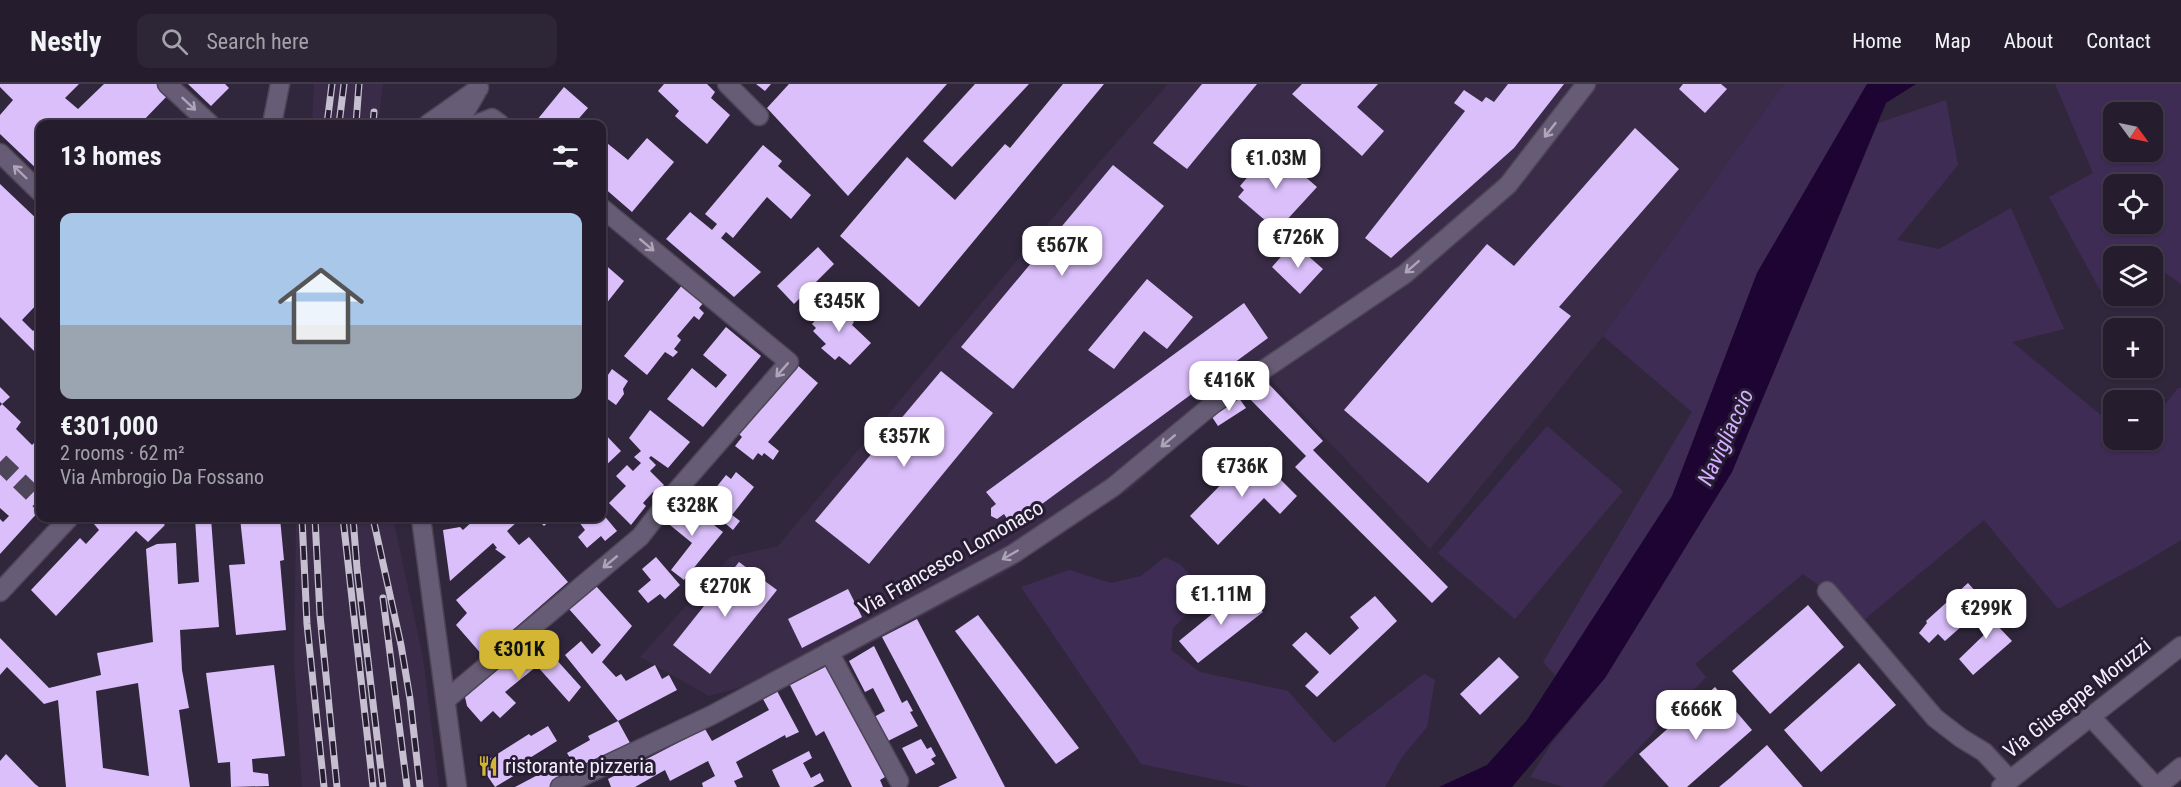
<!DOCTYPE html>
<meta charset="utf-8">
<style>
body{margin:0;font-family:"Roboto Condensed",sans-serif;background:#2d2636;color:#f1f3f6;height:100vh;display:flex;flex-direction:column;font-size:22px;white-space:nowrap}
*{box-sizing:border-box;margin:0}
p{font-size:20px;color:#a3a2aa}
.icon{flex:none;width:33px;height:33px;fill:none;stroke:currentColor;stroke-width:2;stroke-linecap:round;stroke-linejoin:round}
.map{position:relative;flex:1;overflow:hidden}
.side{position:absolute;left:36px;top:36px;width:570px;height:402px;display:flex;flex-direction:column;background:#251d2e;border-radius:12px;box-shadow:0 2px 4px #0004,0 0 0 2px #423b4a}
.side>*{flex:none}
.needle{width:39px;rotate:123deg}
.fabs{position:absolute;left:2103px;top:18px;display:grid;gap:12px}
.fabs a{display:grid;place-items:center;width:60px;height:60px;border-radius:12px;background:#251d2e;box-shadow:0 2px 4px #0004,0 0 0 2px #423b4a;font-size:30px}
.price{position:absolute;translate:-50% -51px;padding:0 14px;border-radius:12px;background:#fff;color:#222;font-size:20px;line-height:39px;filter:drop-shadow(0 2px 3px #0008)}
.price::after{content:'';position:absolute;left:50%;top:36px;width:18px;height:14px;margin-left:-9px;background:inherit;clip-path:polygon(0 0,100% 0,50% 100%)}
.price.active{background:#d4b635;color:#111}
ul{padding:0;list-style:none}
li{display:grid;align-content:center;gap:12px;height:318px;padding:0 24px}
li+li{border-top:2px solid #423b4a}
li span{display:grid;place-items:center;height:186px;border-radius:12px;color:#555}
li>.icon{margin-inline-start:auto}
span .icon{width:108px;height:108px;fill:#fffc;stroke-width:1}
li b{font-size:26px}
h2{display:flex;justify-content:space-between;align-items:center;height:72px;padding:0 24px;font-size:26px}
header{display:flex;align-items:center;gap:36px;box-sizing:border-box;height:84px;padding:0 30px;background:#251d2e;border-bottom:2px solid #423b4a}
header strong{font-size:28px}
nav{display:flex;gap:33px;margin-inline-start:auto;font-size:21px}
.search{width:420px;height:54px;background:#2d2636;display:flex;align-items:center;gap:15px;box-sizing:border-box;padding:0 21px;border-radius:12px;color:#a3a2aa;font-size:22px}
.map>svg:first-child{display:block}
</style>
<header>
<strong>Nestly</strong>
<div class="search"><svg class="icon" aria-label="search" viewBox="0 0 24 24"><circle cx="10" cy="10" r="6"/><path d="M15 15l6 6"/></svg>Search here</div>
<nav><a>Home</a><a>Map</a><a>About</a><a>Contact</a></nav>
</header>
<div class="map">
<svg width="2181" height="703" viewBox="0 0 2181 703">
<rect width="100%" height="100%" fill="#31273d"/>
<g fill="#3a2c48">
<polygon points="314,0 383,0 378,40 312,40"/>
<polygon points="1168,0 1784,0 1603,252 1430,465 1264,289 1208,334 1133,403 1001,491 839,576 709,612 640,573 730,473 778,462 1097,81"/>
<polygon points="296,434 393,434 423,574 439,703 302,703 294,575"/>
</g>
<g fill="#3f2c54" fill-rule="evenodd">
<polygon points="1784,0 1867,0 1757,189 1672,412 1556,592 1543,578 1692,328 1603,252"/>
<path d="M2055,0H2181V200L2153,180L2152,172H2114L2113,198L2100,206L2049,113L2093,89ZM2114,28H2152V68H2114ZM2114,100H2152V140H2114Z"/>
<polygon points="1946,16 1958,81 1897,156 1939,165 2011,124 2064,245 2012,258 2113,341 2114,356 2131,356 2135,358 2137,356 2152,356 2153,336 2178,304 2181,304 2181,456 2145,478 2058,525 1984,436 1865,535 1803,490 1695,580 1706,593 1602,703 1564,703 1530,693 1552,659 1605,594 1732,388 1878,39"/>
<polygon points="1547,342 1623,407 1515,535 1438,469"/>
<polygon points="1165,473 1181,481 1197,500 1195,522 1173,544 1171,566 1200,588 1288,607 1334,659 1424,590 1435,596 1427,643 1402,673 1385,703 1251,703 1141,680 1021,503 1069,486 1111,499 1141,492"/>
</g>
<polygon fill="#1e0432" points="1867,0 1916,0 1886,19 1732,388 1605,594 1512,703 1439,703 1487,681 1527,636 1672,412 1757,189"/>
<g fill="#dbbffb" fill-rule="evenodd">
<polygon points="0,0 79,0 65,14 78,25 104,0 158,0 169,10 140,40 40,40 40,88 0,50 0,31 13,16 0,3"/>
<polygon points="188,0 225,0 229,4 211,22"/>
<polygon points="664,0 707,0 715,8 711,14 730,31 707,60 675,32 679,27 658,7"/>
<polygon points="756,0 771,0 765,7"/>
<polygon points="789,0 947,0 848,112 767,24"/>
<polygon points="975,0 1029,0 952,83 923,57"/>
<polygon points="1063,0 1104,0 919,223 840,152 907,73 955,116 1005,60 1010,64"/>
<polygon points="1202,0 1257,0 1187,85 1153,59"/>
<polygon points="1302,0 1378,0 1357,23 1384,47 1362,72 1292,10"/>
<polygon points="1508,0 1564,0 1514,64 1391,174 1365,154 1465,27 1454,19 1464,6 1482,18 1486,13 1494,18"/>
<polygon points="1683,0 1721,0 1727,5 1705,29 1679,5"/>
<polygon points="564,3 588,24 574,40 543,40 537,36"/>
<polygon points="193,33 201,40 185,40"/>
<polygon points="1635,44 1679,85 1559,223 1571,232 1428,399 1344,326 1487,160 1514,182"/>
<polygon points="647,54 674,78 632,128 602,102 602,55 628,76"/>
<polygon points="763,61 782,77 778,82 811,111 791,135 767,113 733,154 726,148 721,154 761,188 734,213 666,155 690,128 712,146 717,140 705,130"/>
<polygon points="1272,64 1317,103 1284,139 1288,142 1281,150 1238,113 1244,106 1240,102"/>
<polygon points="1113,81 1164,122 1013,305 961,263"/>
<polygon points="0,100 40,138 40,217 22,236 33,247 40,240 40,273 0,233"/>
<polygon points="818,163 834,180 794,220 777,202"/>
<polygon points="1298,163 1323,185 1300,210 1272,183 1286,167 1291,172"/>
<polygon points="602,178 624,197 602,225"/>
<polygon points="1147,195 1193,233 1167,265 1144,247 1114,285 1088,266"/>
<polygon points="683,200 704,218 699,224 704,229 699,236 694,232 677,252 681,256 674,265 678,268 673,273 665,268 647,291 624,272"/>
<polygon points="827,212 854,238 852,241 871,259 850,281 839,272 835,276 821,264 826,260 813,247 816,244 812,240 819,232 814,227"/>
<polygon points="1244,219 1268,254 1012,442 1004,430 997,435 991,432 991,424 996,420 986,408"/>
<polygon points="726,243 761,272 703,343 667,315 692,284 716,304 727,291 703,271"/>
<polygon points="795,279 818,299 768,358 779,367 773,376 764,369 762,372 758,369 753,376 735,362 742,353 738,349"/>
<polygon points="612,285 628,297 623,305 624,310 616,321 602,311 602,300"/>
<polygon points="941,287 993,329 869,480 815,437"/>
<polygon points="1264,295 1323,357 1313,366 1448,503 1432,519 1295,383 1306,372 1245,310"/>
<polygon points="0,303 10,313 2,320 0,318"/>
<polygon points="1239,314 1246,324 1218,342 1212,333"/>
<polygon points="2,320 21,338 16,345 32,361 35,358 40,363 40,426 0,470 0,435 3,438 9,432 0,424 0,322"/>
<polygon points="650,326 690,358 668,384 651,372 649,374 656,381 650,387 664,401 656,410 653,408 643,419 646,422 631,441 609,419 626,402 616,392 627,381 633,387 641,379 634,373 641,367 629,354"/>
<polygon points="602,347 621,367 602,385"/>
<polygon points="1253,368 1297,412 1280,430 1264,414 1218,461 1190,432"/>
<polygon points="736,388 754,403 732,431 740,437 733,446 707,424 712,419 707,415 726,391 731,395"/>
<polygon points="682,416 723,448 684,496 671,486 692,459 665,437"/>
<polygon points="602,429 617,447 605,457 601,452 587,464 578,453 585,446 579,438 585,434 602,434"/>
<polygon points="100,434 157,434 165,441 148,458 136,447 56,532 31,506 80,454 86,460 99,446 94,440"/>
<path d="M195,434H211L219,543L180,546L182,586L189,624L179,626L190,703H66L58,616L44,620L7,583L0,591V554L49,604L101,591L97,569L153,558L146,465L157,460L176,459L178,500L199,498ZM138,599L149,692L103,684L96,607Z"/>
<polygon points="240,434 280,434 284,476 280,477 286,546 236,551 229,481 245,480"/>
<polygon points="476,434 513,434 517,438 507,447 519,461 529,453 568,498 483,572 456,541 467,529 456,516 506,473 495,465 497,464 493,459 450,497 443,446 460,443 463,446"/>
<polygon points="536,434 553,434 544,442"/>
<polygon points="656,473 680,501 665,515 660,510 648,519 638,507 651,496 642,485"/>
<polygon points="739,478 777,506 710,590 673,561"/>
<polygon points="1968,499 1984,517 1969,530 1972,533 1945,557 1938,550 1929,559 1919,549 1927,539 1926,537"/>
<polygon points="596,502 632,542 602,578 616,593 621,590 626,597 655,581 662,595 669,591 677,606 618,637 630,659 550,703 515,703 570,674 567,669 590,656 588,652 618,637 565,571 581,557 592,570 601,561 569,525"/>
<polygon points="1244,504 1263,528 1198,579 1179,557"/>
<polygon points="848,505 862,533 802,564 788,535"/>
<polygon points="1375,512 1397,537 1317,613 1305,602 1319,588 1292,561 1306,548 1330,571 1359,544 1350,533"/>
<polygon points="1990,515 2003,530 1995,539 2012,557 1973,591 1959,575 1989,546 1974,530"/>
<polygon points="1808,521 1844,563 1770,630 1732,587"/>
<polygon points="978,531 1079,664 1056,680 955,547"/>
<polygon points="917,535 992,678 1005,703 938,703 957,694 882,553"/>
<polygon points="536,553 581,603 569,618 537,582 505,608 516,619 500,634 493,627 481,638 467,622 465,613"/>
<polygon points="874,562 902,619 907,616 913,627 910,628 918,642 888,657 874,633 885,627 873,604 865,608 849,577"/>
<polygon points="1499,573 1519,593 1480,631 1460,610"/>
<polygon points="1859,579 1896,621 1821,688 1784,646"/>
<polygon points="274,581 285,672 252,675 253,688 268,690 269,702 231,703 230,678 218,679 206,589"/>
<polygon points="827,582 885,693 880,696 883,703 852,703 824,647 816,652 790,601"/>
<polygon points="1715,603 1752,646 1687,703 1669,703 1639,670"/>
<polygon points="777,607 799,648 786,654 785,651 736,678 743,693 734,697 737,703 703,703 702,699 715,692 708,677 670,697 665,686 635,703 611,703 608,695 693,651 705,645 712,657 769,626 763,615"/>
<polygon points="548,642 557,657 512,685 515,691 495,703 480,681 529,650 531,652"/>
<polygon points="921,655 927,665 931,663 936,672 931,675 935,680 916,690 902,664"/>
<polygon points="1767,661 1803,703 1719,703 1730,694"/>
<polygon points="809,667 812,674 803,679 811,694 820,689 824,697 813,703 780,703 772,686"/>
<polygon points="6,670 35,700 39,703 0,703 0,677"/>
</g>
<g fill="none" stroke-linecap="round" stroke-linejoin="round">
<polyline stroke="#4e455a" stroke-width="18" stroke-dasharray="18 9" stroke-linecap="butt" points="0,378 40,417"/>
<g stroke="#4e4557" stroke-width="21">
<g id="minor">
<polyline points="167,0 210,40"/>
<polyline points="727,0 759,32"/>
<polyline points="272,40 280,0"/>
<polyline points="428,40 479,4"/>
<polyline points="458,40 476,9"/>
<polyline points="477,40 492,34 500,40"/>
<polyline points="0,69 40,108"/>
<polyline points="421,434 457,703"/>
<polyline points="1827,507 1935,634 1961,654 1984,668 2009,695"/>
<polyline points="0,508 69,434"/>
<polyline points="829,568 899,697"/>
<polyline points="447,615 640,453 672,412 789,278 602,124"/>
<polyline points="2090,632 2156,703"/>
<polyline points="560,703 712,631 1013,470 1113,403 1213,320 1405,190 1508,101 1586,0"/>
<polyline points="2001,703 2181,562"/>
<polyline points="2157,703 2181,683"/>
</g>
</g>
<use href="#minor" stroke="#675c75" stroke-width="18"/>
<g stroke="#c6bfcf" stroke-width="7">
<g id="rail">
<polyline points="327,40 332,0"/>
<polyline points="339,40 344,0"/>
<polyline points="356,40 359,0"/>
<polyline points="373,40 374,28"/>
<polyline points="302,434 307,540 324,703"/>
<polyline points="315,434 320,531 337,703"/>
<polyline points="343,434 373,703"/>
<polyline points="353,434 357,484 383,703"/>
<polyline points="373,434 401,561 410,615 420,703"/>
<polyline points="383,514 407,703"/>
</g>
</g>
<use href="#rail" stroke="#271d32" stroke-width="4.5" stroke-dasharray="14" stroke-linecap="butt"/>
</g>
<defs><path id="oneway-shaft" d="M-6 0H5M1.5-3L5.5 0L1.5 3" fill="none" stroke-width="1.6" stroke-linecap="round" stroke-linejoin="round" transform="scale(1.5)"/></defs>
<g stroke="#aea5b8">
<use href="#oneway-shaft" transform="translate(189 20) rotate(43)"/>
<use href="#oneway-shaft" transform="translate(1550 46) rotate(128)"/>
<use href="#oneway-shaft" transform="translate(20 88) rotate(-136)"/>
<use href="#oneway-shaft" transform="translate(647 161) rotate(40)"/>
<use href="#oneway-shaft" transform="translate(1412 183) rotate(139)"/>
<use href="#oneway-shaft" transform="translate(782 286) rotate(131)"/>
<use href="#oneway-shaft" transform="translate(1168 357) rotate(140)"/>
<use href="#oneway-shaft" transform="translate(1010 471) rotate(150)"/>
<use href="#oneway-shaft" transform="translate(610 478) rotate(140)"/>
</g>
<defs>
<g id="restaurant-bare" transform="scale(1.62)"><path d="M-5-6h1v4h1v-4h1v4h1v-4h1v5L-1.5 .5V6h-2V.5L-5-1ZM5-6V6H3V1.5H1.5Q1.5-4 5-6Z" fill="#d4b635" stroke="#271d32" stroke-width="2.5" paint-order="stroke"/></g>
</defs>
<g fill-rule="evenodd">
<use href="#restaurant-bare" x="488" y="682"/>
</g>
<g text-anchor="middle" stroke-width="6" stroke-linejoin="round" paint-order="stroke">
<g font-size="21" fill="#f4eefc" stroke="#271d32">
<text transform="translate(951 474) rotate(-30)" y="7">Via Francesco Lomonaco</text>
<text transform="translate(2077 614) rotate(-38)" y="7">Via Giuseppe Moruzzi</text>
</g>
<g font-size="21" fill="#f4eefc" stroke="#271d32" text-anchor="start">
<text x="505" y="689">ristorante pizzeria</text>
</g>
<g font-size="22" font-style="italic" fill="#d4afff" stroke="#271d32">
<text transform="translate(1725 353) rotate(-65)" y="8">Navigliaccio</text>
</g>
</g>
</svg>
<div class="fabs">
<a><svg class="needle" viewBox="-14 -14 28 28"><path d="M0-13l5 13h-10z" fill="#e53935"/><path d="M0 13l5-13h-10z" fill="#a3a2aa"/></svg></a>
<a><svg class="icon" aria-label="locate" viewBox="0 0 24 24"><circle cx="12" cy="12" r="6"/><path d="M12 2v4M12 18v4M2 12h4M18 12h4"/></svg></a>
<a><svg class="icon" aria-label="layers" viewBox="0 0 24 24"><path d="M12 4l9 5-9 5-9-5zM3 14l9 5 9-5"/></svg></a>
<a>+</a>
<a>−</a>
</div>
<b class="price" style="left:1276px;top:106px">€1.03M</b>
<b class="price" style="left:1298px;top:185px">€726K</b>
<b class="price" style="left:1062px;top:193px">€567K</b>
<b class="price" style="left:839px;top:249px">€345K</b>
<b class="price" style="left:1229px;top:328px">€416K</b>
<b class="price" style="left:904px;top:384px">€357K</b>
<b class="price" style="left:1242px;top:414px">€736K</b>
<b class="price" style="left:692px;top:453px">€328K</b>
<b class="price" style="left:725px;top:534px">€270K</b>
<b class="price" style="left:1221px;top:542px">€1.11M</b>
<b class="price" style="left:1986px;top:556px">€299K</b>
<b class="price active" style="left:519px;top:597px">€301K</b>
<b class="price" style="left:1696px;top:657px">€666K</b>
<section class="side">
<h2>13 homes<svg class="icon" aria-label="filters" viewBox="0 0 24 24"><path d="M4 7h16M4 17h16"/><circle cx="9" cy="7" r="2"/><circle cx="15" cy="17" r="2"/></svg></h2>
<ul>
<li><span style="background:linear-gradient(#a9c7e8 60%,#9aa5b1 0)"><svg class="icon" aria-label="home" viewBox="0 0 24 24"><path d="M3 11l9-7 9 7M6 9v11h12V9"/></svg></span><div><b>€301,000</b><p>2 rooms · 62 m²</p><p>Via Ambrogio Da Fossano</p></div></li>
</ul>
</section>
</div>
